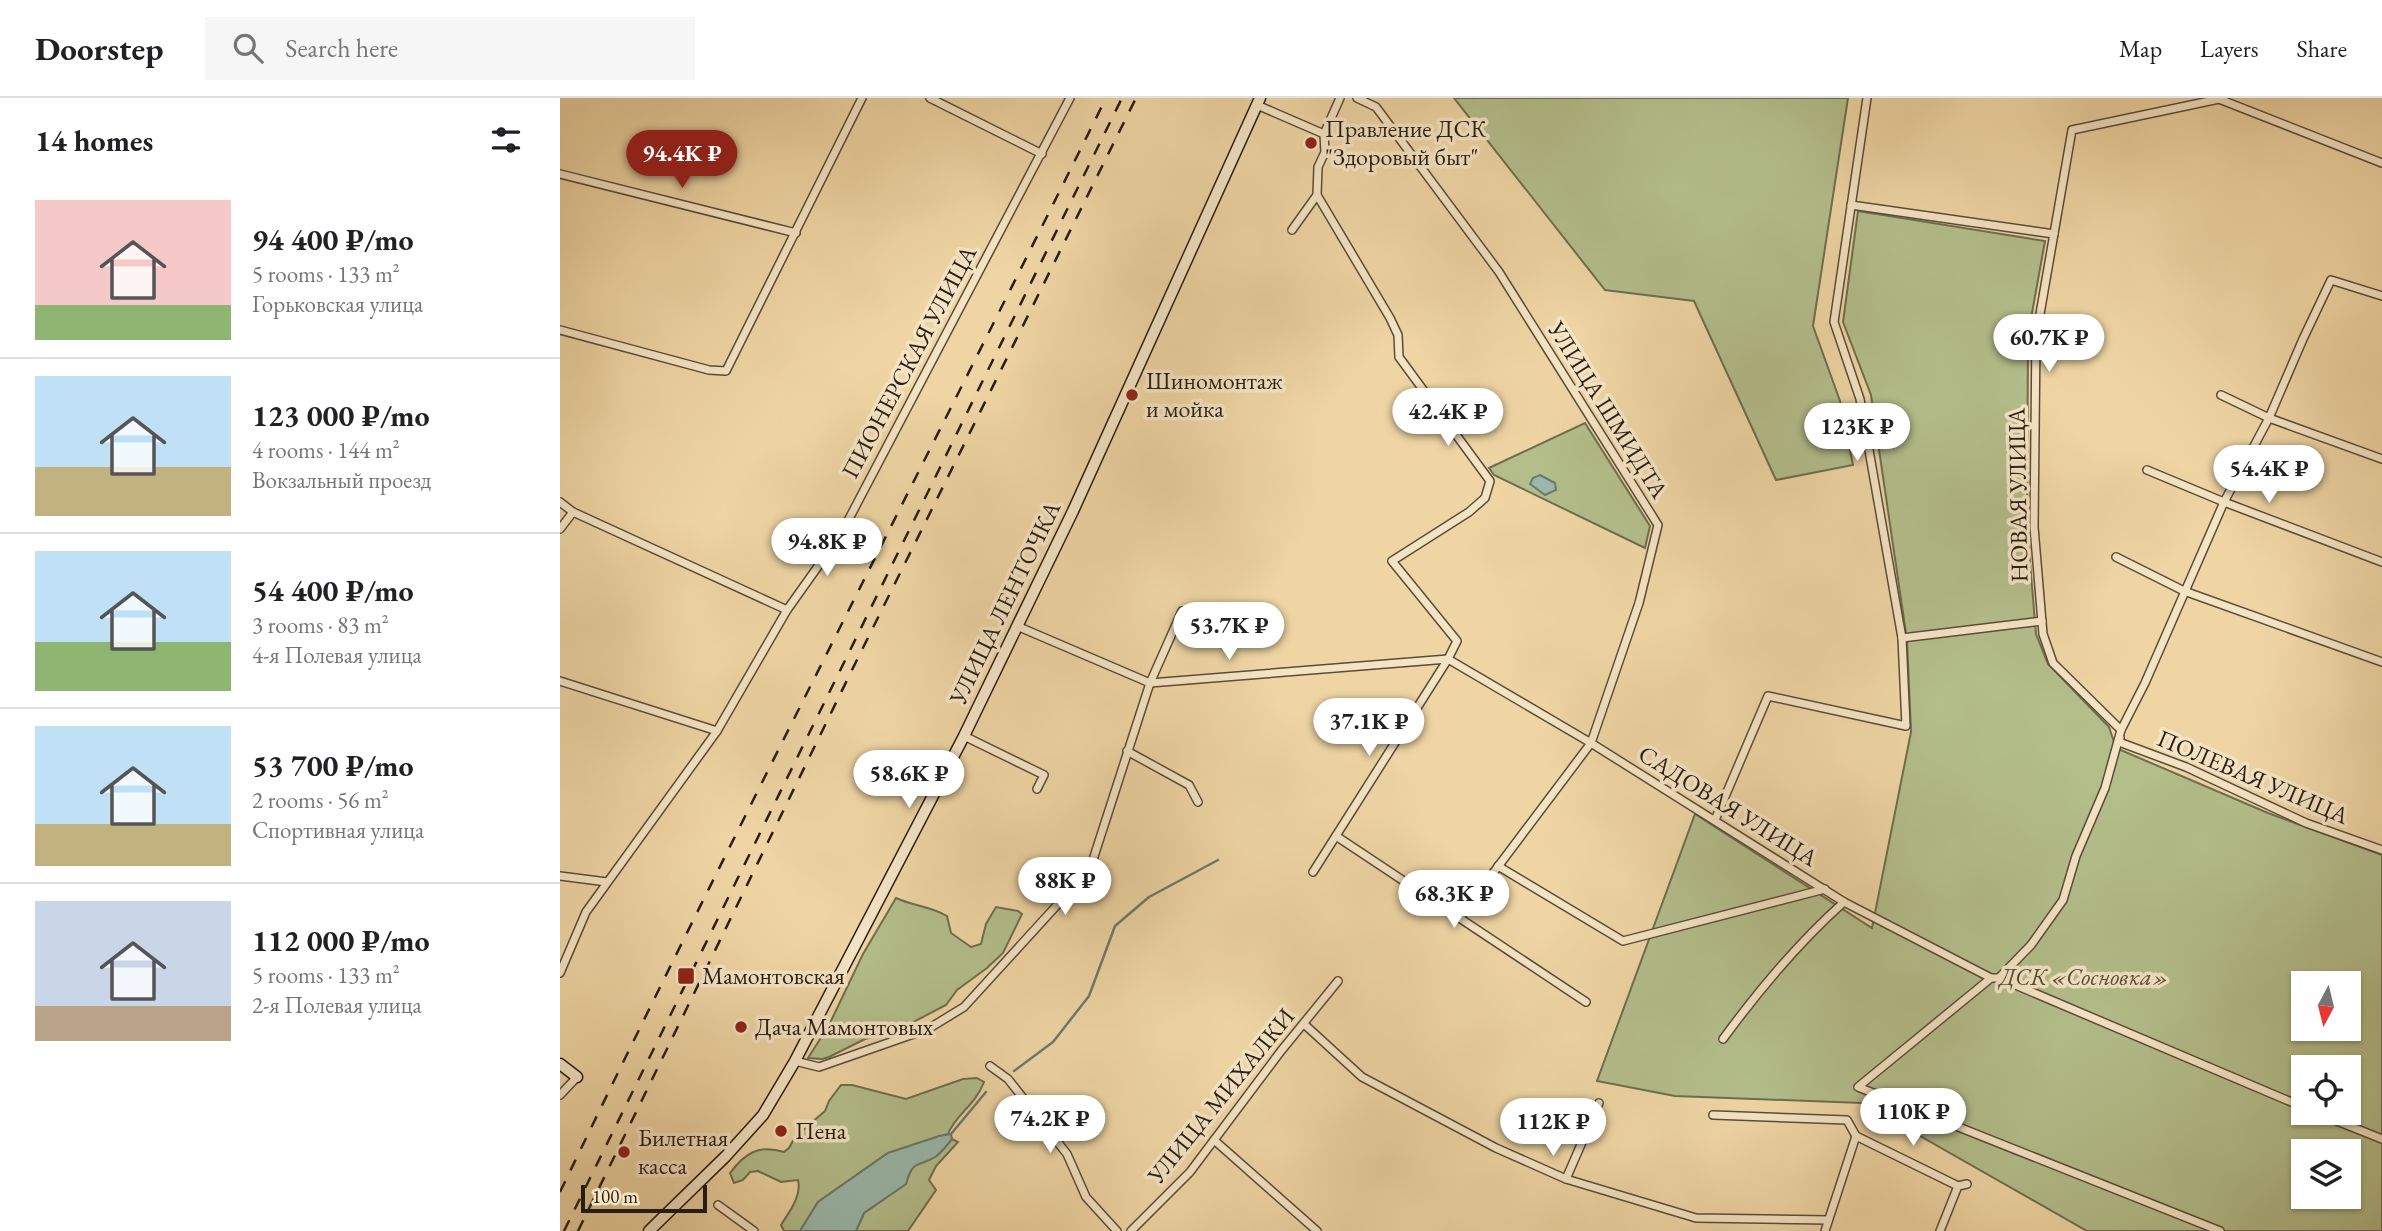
<!DOCTYPE html>
<meta charset="utf-8">
<style>
body{margin:0;font-family:"EB Garamond",serif;background:#f6f6f6;color:#202124;height:100vh;display:flex;flex-direction:column;font-size:26px;white-space:nowrap}
*{box-sizing:border-box;margin:0}
p{font-size:23px;color:#757577}
.icon{flex:none;width:38px;height:38px;fill:none;stroke:currentColor;stroke-width:2;stroke-linecap:round;stroke-linejoin:round}
.map{position:relative;flex:1;overflow:hidden}
.details{display:flex;flex-direction:column;background:#fff;width:560px}
.details>*{flex:none}
.needle{width:46px;rotate:187deg}
.tools{position:absolute;left:1731px;top:873px;display:grid;gap:14px}
.tools a{display:grid;place-items:center;width:70px;height:70px;border-radius:0px;background:#fff;box-shadow:0 2px 5px #0004;font-size:35px}
.scale{position:absolute;left:21px;bottom:18px;width:126px;box-sizing:border-box;padding-left:7px;border:4px solid #281e16;border-top:0;font-size:19px;line-height:24px;white-space:nowrap;color:#281e16;-webkit-text-stroke:5px #f5e4c4;paint-order:stroke}
.price{position:absolute;translate:-50% -60px;padding:0 16px;border-radius:24px;background:#fff;color:#222;font-size:23px;line-height:46px;filter:drop-shadow(0 2px 4px #0008)}
.price::after{content:'';position:absolute;left:50%;top:42px;width:21px;height:16px;margin-left:-10px;background:inherit;clip-path:polygon(0 0,100% 0,50% 100%)}
.price.selected{background:#8f2418;color:#fff}
ul{padding:0;list-style:none}
li{display:flex;align-items:center;gap:21px;height:175px;padding:0 35px}
li+li{border-top:2px solid #e0e0e0}
li span{display:grid;place-items:center;flex:none;width:196px;height:140px;border-radius:0px;color:#555}
li>.icon{margin-inline-start:auto}
span .icon{width:84px;height:84px;fill:#fffc;stroke-width:1}
li b{font-size:30px}
h2{display:flex;justify-content:space-between;align-items:center;height:84px;padding:0 35px;font-size:30px}
header{display:flex;align-items:center;gap:42px;box-sizing:border-box;height:98px;padding:0 35px;background:#fff;border-bottom:2px solid #e0e0e0}
header strong{font-size:33px}
nav{display:flex;gap:38px;margin-inline-start:auto;font-size:24px}
.search{width:490px;height:63px;background:#f6f6f6;display:flex;align-items:center;gap:18px;box-sizing:border-box;padding:0 24px;border-radius:0px;color:#757577;font-size:26px}
main{display:flex;flex:1;min-height:0}
.map>svg:first-child{display:block}
</style>
<header>
<strong>Doorstep</strong>
<div class="search"><svg class="icon" aria-label="search" viewBox="0 0 24 24"><circle cx="10" cy="10" r="6"/><path d="M15 15l6 6"/></svg>Search here</div>
<nav><a>Map</a><a>Layers</a><a>Share</a></nav>
</header>
<main>
<section class="details">
<h2>14 homes<svg class="icon" aria-label="filters" viewBox="0 0 24 24"><path d="M4 7h16M4 17h16"/><circle cx="9" cy="7" r="2"/><circle cx="15" cy="17" r="2"/></svg></h2>
<ul>
<li><span style="background:linear-gradient(#f6c9c9 75%,#8fb573 0)"><svg class="icon" aria-label="home" viewBox="0 0 24 24"><path d="M3 11l9-7 9 7M6 9v11h12V9"/></svg></span><div><b>94 400 ₽/mo</b><p>5 rooms · 133 m²</p><p>Горьковская улица</p></div></li>
<li><span style="background:linear-gradient(#bfe0f5 65%,#c2b280 0)"><svg class="icon" aria-label="home" viewBox="0 0 24 24"><path d="M3 11l9-7 9 7M6 9v11h12V9"/></svg></span><div><b>123 000 ₽/mo</b><p>4 rooms · 144 m²</p><p>Вокзальный проезд</p></div></li>
<li><span style="background:linear-gradient(#bfe0f5 65%,#8fb573 0)"><svg class="icon" aria-label="home" viewBox="0 0 24 24"><path d="M3 11l9-7 9 7M6 9v11h12V9"/></svg></span><div><b>54 400 ₽/mo</b><p>3 rooms · 83 m²</p><p>4-я Полевая улица</p></div></li>
<li><span style="background:linear-gradient(#bfe0f5 70%,#c2b280 0)"><svg class="icon" aria-label="home" viewBox="0 0 24 24"><path d="M3 11l9-7 9 7M6 9v11h12V9"/></svg></span><div><b>53 700 ₽/mo</b><p>2 rooms · 56 m²</p><p>Спортивная улица</p></div></li>
<li><span style="background:linear-gradient(#c9d6e8 75%,#b9a48a 0)"><svg class="icon" aria-label="home" viewBox="0 0 24 24"><path d="M3 11l9-7 9 7M6 9v11h12V9"/></svg></span><div><b>112 000 ₽/mo</b><p>5 rooms · 133 m²</p><p>2-я Полевая улица</p></div></li>
</ul>
</section>
<div class="map">
<svg width="1822" height="1133" viewBox="0 0 1822 1133">
<rect width="100%" height="100%" fill="#efd5a4"/>
<filter id="stains"><feTurbulence type="fractalNoise" baseFrequency=".00286" numOctaves="4"/><feColorMatrix values="0 0 0 0 .2 0 0 0 0 .09 0 0 0 0 .02 0 0 0 .5 -.17"/></filter>
<radialGradient id="worn" r=".72"><stop offset=".6" stop-color="#630" stop-opacity="0"/><stop offset="1" stop-color="#630" stop-opacity=".3"/></radialGradient>
<g fill="#b3be8b" stroke="#6e6e50" stroke-width="2" fill-rule="evenodd">
<polygon points="894,0 1288,0 1253,228 1280,303 1293,367 1216,382 1134,203 1045,192"/>
<path d="M1298,113L1485,143L1468,237L1467,428L1476,536L1488,566L1549,629L1556,650L1708,715L1822,757V1133H1527L1302,1005L1115,998L1037,983L1135,716L1312,830L1351,634L1347,542L1311,297L1283,224ZM1743,886H1788V931H1743ZM1743,970H1788V1015H1743ZM1743,1054H1788V1099H1743Z"/>
<polygon points="1025,325 1090,428 1085,450 934,377 929,370"/>
<path d="M336,800C353,808 370,808 387,818L391,835L411,849L421,846L426,826L436,809L458,813L462,816L443,855L427,870L397,892L386,907L340,931L305,941L269,959L262,961L248,960L269,927L303,856Z"/>
<path d="M417,980L424,984C415,1008 395,1017 388,1036L328,1055L258,1104L240,1133H224L221,1127C229,1114 242,1098 238,1082L221,1084L198,1073L190,1074L183,1082L174,1085L170,1075C185,1055 199,1046 224,1054L229,1050L235,1039L265,1013L269,1003L281,987H292L346,1001L403,981Z"/>
<path d="M392,1041L398,1044L376,1068L369,1082L376,1092L348,1133H296L304,1115L346,1086C352,1062 358,1069 375,1059C381,1055 387,1047 392,1041Z"/>
</g>
<g fill="#9ab8aa" stroke="#6c7a6f" stroke-width="2">
<polygon points="980,377 995,385 996,392 985,397 970,386 973,380"/>
<path d="M391,1036L392,1041C387,1047 381,1055 375,1059C358,1069 352,1062 346,1086L304,1115L296,1133H240L258,1104L328,1055L379,1038Z"/>
</g>
<g fill="none" stroke-linecap="round" stroke-linejoin="round">
<g stroke="#6c7a6f" stroke-width="2.5">
<polyline points="454,973 493,944 529,898 555,828 589,799 658,762"/>
<polyline points="391,1036 426,994"/>
</g>
<g stroke="#5a4c3a" stroke-width="10">
<g id="street">
<polyline points="370,0 482,56"/>
<polyline points="797,0 816,9 939,174 1098,427 1079,505 1031,645 900,819"/>
<polyline points="1659,1 1822,65"/>
<polyline points="697,7 764,36"/>
<polyline points="0,76 236,135"/>
<polyline points="1291,107 1494,136"/>
<polyline points="732,132 757,97 758,69 765,54 764,36 780,0"/>
<polyline points="0,232 149,272 166,273 302,0"/>
<polyline points="1661,297 1709,320 1822,361"/>
<polyline points="1587,372 1664,404 1822,464"/>
<polyline points="0,404 13,414 227,512"/>
<polyline points="0,431 13,414"/>
<polyline points="1556,459 1624,493 1822,564"/>
<polyline points="457,528 590,585 888,561"/>
<polyline points="1342,540 1482,523"/>
<polyline points="888,561 1031,645 1284,804 1431,880"/>
<polyline points="0,583 157,633"/>
<polyline points="1561,632 1493,565 1483,536 1474,429 1476,239 1512,32 1659,1"/>
<polyline points="404,638 484,677 477,691"/>
<polyline points="1560,640 1559,644 1626,669 1746,725 1822,752"/>
<polyline points="567,653 629,687 638,704"/>
<polyline points="1155,722 1208,598 1346,628 1342,540 1300,301 1274,224 1307,0"/>
<polyline points="776,738 1026,904"/>
<polyline points="938,768 1063,843 1265,791"/>
<polyline points="753,774 888,561 897,543 832,463 909,414 925,400 930,383 839,259 838,237 830,220 757,97"/>
<polyline points="0,778 47,784"/>
<polyline points="0,875 26,814 157,633 227,512 281,436 510,0"/>
<polyline points="1439,880 1743,1009"/>
<polyline points="744,926 802,979 936,1050 1006,1081 1136,1120 1268,1122"/>
<path d="M1163,941C1199,892 1238,845 1284,804"/>
<polyline points="235,963 259,969 368,931 404,909 530,771 590,585 622,513"/>
<polyline points="430,968 448,981 507,1056 526,1099 557,1133"/>
<polyline points="0,997 17,979"/>
<polyline points="1757,1015 1822,1041"/>
<polyline points="1153,1017 1287,1022 1296,1038"/>
<polyline points="1296,1038 1398,1088"/>
<polyline points="654,1042 757,1133"/>
<polyline points="1006,1081 1039,1005"/>
<polyline points="158,1107 194,1133"/>
<polyline points="571,1133 630,1074 721,953 778,883"/>
<polyline points="1265,1133 1296,1038"/>
<polyline points="1380,1133 1398,1088 1407,1086"/>
<polyline points="1660,1133 1298,989 1431,880 1439,880 1471,847 1503,802 1516,758 1545,690 1561,632 1585,585 1664,404 1709,320 1743,241 1771,182 1822,198"/>
</g>
</g>
<g stroke="#281e16" stroke-width="13">
<g id="secondary">
<polyline points="0,966 17,979"/>
<polyline points="89,1133 166,1058 203,1017 235,963 404,638 513,413 700,0"/>
</g>
</g>
<use href="#street" stroke="#f5e4c4" stroke-width="7"/>
<use href="#secondary" stroke="#f5e4c4" stroke-width="10"/>
<g stroke="#281e16" stroke-width="2.5" stroke-dasharray="12 12" stroke-linecap="butt">
<path d="M0,1094C177,727 365,365 546,0"/>
<polyline points="4,1133 562,0"/>
<polyline points="18,1133 291,574 576,0"/>
</g>
</g>
<g fill="#8f2418" stroke="#f5e4c4" stroke-width="2.5">
<circle cx="751" cy="45" r="7"/>
<circle cx="572" cy="297" r="7"/>
<rect x="117" y="869" width="18" height="18" rx="3.5"/>
<circle cx="181" cy="929" r="7"/>
<circle cx="221" cy="1033" r="7"/>
<circle cx="64" cy="1054" r="7"/>
</g>
<g text-anchor="middle" stroke-width="7" stroke-linejoin="round" paint-order="stroke">
<g font-size="24" fill="#281e16" stroke="#f5e4c4" text-anchor="start">
<text x="765" y="39">Правление ДСК<tspan x="765" dy="28">"Здоровый быт"</tspan></text>
<text x="586" y="291">Шиномонтаж<tspan x="586" dy="28">и мойка</tspan></text>
<text x="142" y="886">Мамонтовская</text>
<text x="195" y="937">Дача Мамонтовых</text>
<text x="235" y="1041">Пена</text>
<text x="78" y="1048">Билетная<tspan x="78" dy="28">касса</tspan></text>
</g>
<g font-size="24" fill="#281e16" stroke="#f5e4c4">
<text transform="translate(349 264) rotate(-62)" y="8">ПИОНЕРСКАЯ УЛИЦА</text>
<text transform="translate(1048 312) rotate(58)" y="8">УЛИЦА ШМИДТА</text>
<text transform="translate(1458 397) rotate(-91)" y="8">НОВАЯ УЛИЦА</text>
<text transform="translate(445 505) rotate(-64)" y="8">УЛИЦА ЛЕНТОЧКА</text>
<text transform="translate(1693 679) rotate(23)" y="8">ПОЛЕВАЯ УЛИЦА</text>
<text transform="translate(1168 708) rotate(32)" y="8">САДОВАЯ УЛИЦА</text>
<text transform="translate(661 998) rotate(-51)" y="8">УЛИЦА МИХАЛКИ</text>
</g>
<g font-size="24" font-style="italic" fill="#524e39" stroke="#f5e4c4">
<text x="1524" y="887">ДСК «Сосновка»</text>
</g>
</g>
<rect width="100%" height="100%" filter="url(#stains)"/>
<rect width="100%" height="100%" fill="url(#worn)"/>
</svg>
<div class="tools">
<a><svg class="needle" viewBox="-14 -14 28 28"><path d="M0-13l5 13h-10z" fill="#e53935"/><path d="M0 13l5-13h-10z" fill="#757577"/></svg></a>
<a><svg class="icon" aria-label="locate" viewBox="0 0 24 24"><circle cx="12" cy="12" r="6"/><path d="M12 2v4M12 18v4M2 12h4M18 12h4"/></svg></a>
<a><svg class="icon" aria-label="layers" viewBox="0 0 24 24"><path d="M12 4l9 5-9 5-9-5zM3 14l9 5 9-5"/></svg></a>
</div>
<div class="scale">100 m</div>
<b class="price selected" style="left:122px;top:92px">94.4K ₽</b>
<b class="price" style="left:1489px;top:276px">60.7K ₽</b>
<b class="price" style="left:888px;top:350px">42.4K ₽</b>
<b class="price" style="left:1297px;top:365px">123K ₽</b>
<b class="price" style="left:1709px;top:407px">54.4K ₽</b>
<b class="price" style="left:267px;top:480px">94.8K ₽</b>
<b class="price" style="left:669px;top:564px">53.7K ₽</b>
<b class="price" style="left:809px;top:660px">37.1K ₽</b>
<b class="price" style="left:349px;top:712px">58.6K ₽</b>
<b class="price" style="left:505px;top:819px">88K ₽</b>
<b class="price" style="left:894px;top:832px">68.3K ₽</b>
<b class="price" style="left:1353px;top:1050px">110K ₽</b>
<b class="price" style="left:490px;top:1057px">74.2K ₽</b>
<b class="price" style="left:993px;top:1060px">112K ₽</b>
</div>
</main>
